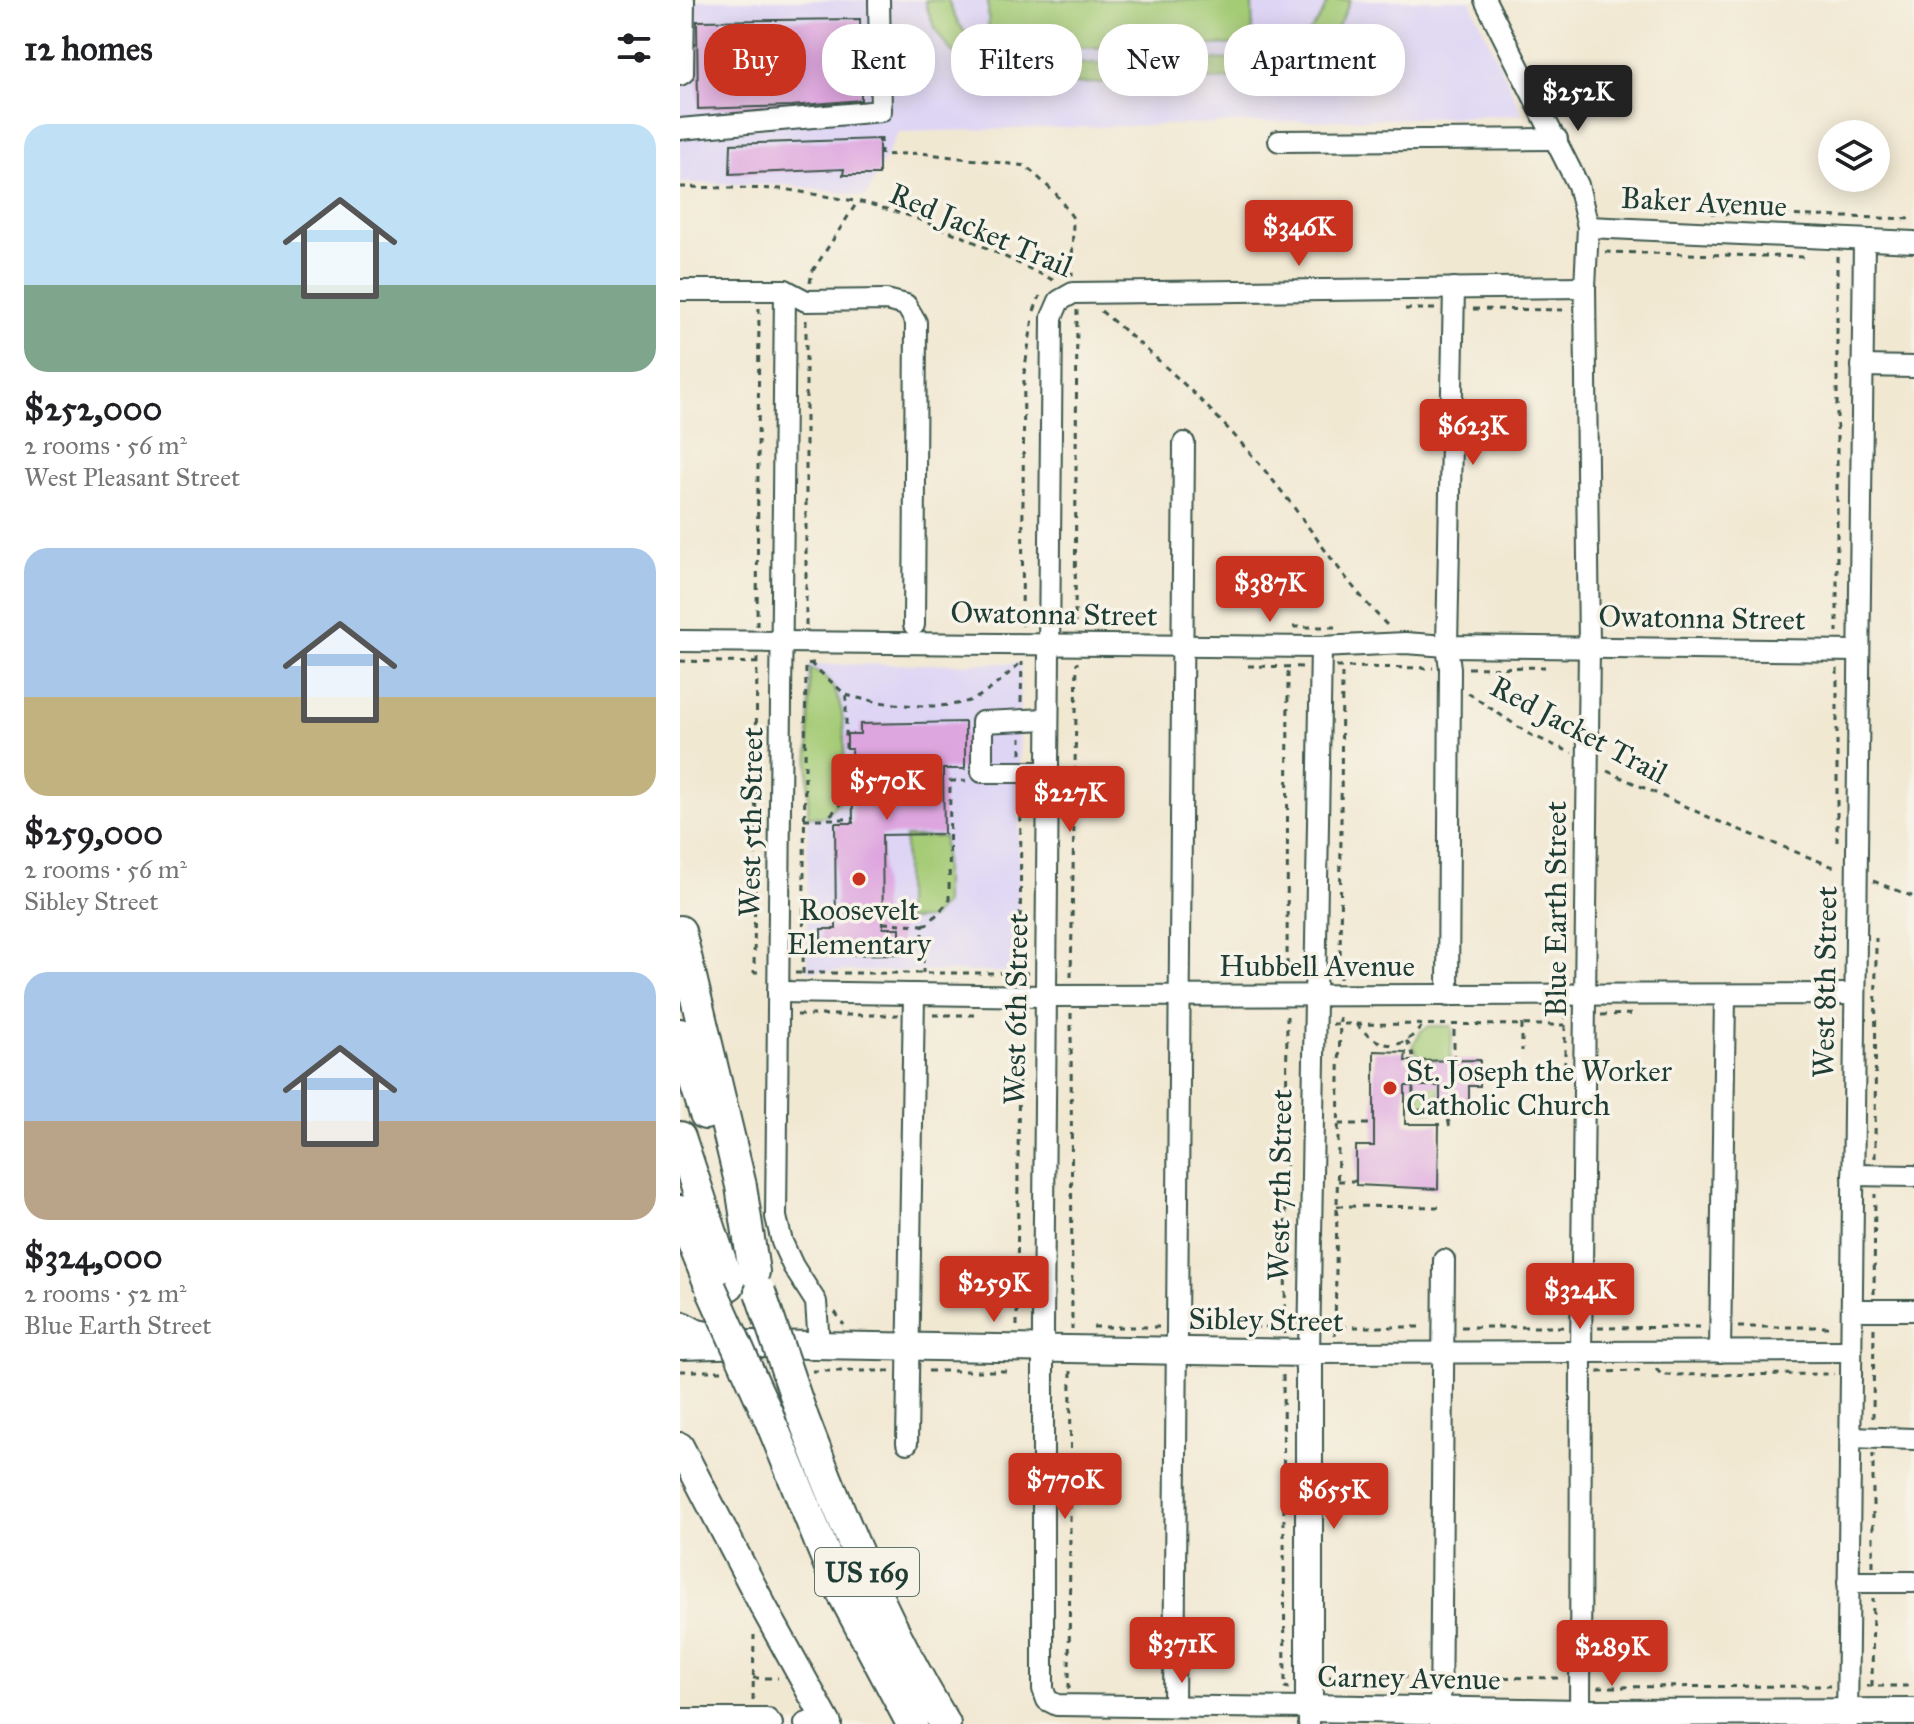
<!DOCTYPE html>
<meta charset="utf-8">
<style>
body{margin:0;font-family:"IM FELL Great Primer",serif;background:#f2f2f2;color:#202124;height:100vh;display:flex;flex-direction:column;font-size:30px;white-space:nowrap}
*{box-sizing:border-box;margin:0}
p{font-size:26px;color:#757577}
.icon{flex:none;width:44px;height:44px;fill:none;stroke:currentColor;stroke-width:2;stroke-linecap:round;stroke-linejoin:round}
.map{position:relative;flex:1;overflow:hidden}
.drawer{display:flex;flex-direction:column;background:#fff;width:680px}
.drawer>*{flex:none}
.guide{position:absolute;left:24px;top:24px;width:760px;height:72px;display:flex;gap:16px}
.tools{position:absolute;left:1138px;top:120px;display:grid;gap:16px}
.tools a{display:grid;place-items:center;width:72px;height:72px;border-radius:50%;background:#fff;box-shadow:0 4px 20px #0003;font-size:40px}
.price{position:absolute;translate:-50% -68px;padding:0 18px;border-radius:8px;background:#c8321e;color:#fff;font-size:26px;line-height:52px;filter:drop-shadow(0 2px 4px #0008)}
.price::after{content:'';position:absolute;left:50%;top:48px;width:24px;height:18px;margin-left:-12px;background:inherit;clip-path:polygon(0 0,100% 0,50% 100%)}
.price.current{background:#222;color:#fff}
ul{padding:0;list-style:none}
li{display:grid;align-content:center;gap:16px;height:424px;padding:0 24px}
li span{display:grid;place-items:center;height:248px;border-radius:24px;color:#555}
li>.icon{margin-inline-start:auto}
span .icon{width:144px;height:144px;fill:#fffc;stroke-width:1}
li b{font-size:34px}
h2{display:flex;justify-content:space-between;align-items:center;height:96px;padding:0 24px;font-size:34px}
.chip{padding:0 28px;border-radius:32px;background:#fff;box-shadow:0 4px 20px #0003;font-size:28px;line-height:72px}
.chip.current{background:#c8321e;color:#fff}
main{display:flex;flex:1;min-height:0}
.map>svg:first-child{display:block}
</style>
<main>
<section class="drawer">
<h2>12 homes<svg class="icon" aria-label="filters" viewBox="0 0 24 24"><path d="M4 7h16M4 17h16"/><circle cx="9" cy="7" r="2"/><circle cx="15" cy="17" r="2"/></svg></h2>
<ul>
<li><span style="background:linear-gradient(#bfe0f5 65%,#7fa58c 0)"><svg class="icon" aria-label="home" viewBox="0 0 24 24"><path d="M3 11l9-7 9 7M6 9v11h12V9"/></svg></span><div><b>$252,000</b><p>2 rooms · 56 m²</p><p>West Pleasant Street</p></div></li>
<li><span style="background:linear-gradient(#a9c7e8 60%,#c2b280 0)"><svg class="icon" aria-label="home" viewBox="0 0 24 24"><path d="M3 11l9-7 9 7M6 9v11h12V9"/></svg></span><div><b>$259,000</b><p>2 rooms · 56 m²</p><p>Sibley Street</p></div></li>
<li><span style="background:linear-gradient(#a9c7e8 60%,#b9a48a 0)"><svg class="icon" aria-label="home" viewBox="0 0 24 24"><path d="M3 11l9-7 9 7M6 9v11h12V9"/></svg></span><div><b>$324,000</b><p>2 rooms · 52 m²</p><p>Blue Earth Street</p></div></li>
</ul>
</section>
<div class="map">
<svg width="1234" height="1724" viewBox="0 0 1234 1724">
<rect width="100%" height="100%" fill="#f7f3e8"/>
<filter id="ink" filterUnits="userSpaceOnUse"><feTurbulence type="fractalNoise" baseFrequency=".0125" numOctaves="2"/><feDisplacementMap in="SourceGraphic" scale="16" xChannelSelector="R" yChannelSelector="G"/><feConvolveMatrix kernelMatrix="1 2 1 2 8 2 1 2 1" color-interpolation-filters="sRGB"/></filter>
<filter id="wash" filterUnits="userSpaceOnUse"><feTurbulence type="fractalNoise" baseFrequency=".006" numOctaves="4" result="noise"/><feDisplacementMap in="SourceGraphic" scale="32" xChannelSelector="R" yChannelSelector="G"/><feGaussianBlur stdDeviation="1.8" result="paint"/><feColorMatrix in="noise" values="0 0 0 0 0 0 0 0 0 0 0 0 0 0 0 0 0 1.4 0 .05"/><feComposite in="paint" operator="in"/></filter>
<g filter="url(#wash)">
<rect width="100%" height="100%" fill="#f1e8d2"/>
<g fill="#ded5f5">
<polygon points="0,0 790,0 843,115 218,132 186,197 108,185 0,183"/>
<polygon points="340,663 338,972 127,971 128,665"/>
</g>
<g fill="#a4cb76" stroke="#628455" stroke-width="2">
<path d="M245,0H268C280,38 308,58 345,65L570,59C608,53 635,38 648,0H670C656,41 630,64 590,78L351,85C298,83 257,52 245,0Z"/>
<polygon points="308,0 572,0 573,44 309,50"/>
<path d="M130,669C175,681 163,762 163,798L143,817L128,816Z"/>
<polygon points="225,837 264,837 264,904 250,919 225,920"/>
<polygon points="750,1026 772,1026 771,1060 747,1061 760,1086 760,1112 742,1110 736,1099 736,1050 733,1045 741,1031"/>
</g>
<g id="blocks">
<g fill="#dea6df">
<polygon points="180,19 181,100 111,106 18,109 17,21"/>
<polygon points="199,139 199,175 163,175 164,169 50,174 51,144"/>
<polygon points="285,722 285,769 263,769 264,834 202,835 203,928 220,928 220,954 141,955 141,929 156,929 155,823 173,823 172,749 167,749 167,734 180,734 180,724"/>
<polygon points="694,1051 726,1052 725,1061 800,1060 800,1086 789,1086 789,1112 760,1112 760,1086 725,1086 725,1124 759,1124 758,1189 676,1185 676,1146 694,1146"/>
</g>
</g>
</g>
<g filter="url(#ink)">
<use href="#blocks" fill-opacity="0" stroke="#3e574c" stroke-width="2"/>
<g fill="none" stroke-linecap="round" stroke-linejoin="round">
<g stroke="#3e574c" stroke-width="24">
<g id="minor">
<polyline points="805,0 898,185 908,227 905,287 909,647 901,1353 900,1724"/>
<polyline points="0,75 3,73 4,0"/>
<polyline points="0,129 201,111 199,0"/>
<polyline points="599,141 877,139"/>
<polyline points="908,227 1234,242"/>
<polyline points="0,290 105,290 126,301 206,300 226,305 236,322 234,625"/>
<polyline points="105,290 96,1217 102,1242 113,1266 136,1302 139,1345"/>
<polyline points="1182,366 1234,367"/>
<polyline points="0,641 641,647 725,643 767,646 1179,651"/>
<polyline points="641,647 629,1353 1171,1351"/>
<polyline points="368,719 302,722 302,772 368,772"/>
<polyline points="98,992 366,996 1175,994"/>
<polyline points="768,996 770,668 767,646 774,288"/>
<polyline points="1173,1175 1234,1176"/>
<polyline points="1172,1310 1234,1310"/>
<polyline points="1040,1352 1045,996"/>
<polyline points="1170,1437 1234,1439"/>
<polyline points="227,1443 234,994"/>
<polyline points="1168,1582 1234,1582"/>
<polyline points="494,1706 504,443"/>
<polyline points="0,1719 87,1719 92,1724"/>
<polyline points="125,1724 144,1716"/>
<polyline points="629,1724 629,1708 377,1705 367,1700 363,1689 363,1327 372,317 379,301 393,293 905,287"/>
<polyline points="760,1724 764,1260"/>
<polyline points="1167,1724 1184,240"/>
</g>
</g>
<g stroke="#3e574c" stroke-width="30">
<g id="major">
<polyline points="0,1324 17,1333 38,1337"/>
<polyline points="0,1346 73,1344 629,1353 629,1708 900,1713 1234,1712"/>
<polyline points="0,1446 83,1606 148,1724"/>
</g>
</g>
<g stroke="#3e574c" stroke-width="34">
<g id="highway">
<polyline points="0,931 61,1186 74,1272"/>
<polyline points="0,1034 25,1114"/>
<polyline points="0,1137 49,1285"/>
<polyline points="0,1211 28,1280"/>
<polyline points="88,1415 154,1577 232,1724"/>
<path d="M122,1415C162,1520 206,1627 265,1724"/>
</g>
</g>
<g stroke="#3e574c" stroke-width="3" stroke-dasharray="6 6" stroke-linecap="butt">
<polyline points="201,137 201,155 241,153 346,166 376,194 393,218 392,276"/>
<polyline points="0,187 104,189 186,203 230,216 284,237 375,281"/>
<polyline points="1031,213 1234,219"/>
<polyline points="925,252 1125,257"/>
<polyline points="1157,256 1157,632"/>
<polyline points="130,283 132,272 178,201"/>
<polyline points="725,309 757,309"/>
<polyline points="793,309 889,310"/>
<polyline points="354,311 360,296"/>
<path d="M421,311C483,362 540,415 591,478C631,527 663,581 708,626"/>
<polyline points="77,626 79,306"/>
<polyline points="126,626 126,318"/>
<polyline points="342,626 344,373 353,318"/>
<polyline points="395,627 397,310"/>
<polyline points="613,627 657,627"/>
<polyline points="77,658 74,972 80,972"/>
<polyline points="0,661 84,663"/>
<polyline points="130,663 166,695 166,798 147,819"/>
<polyline points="568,666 625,667"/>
<polyline points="656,667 753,668"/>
<polyline points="788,668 865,667"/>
<polyline points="1157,668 1157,844"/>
<polyline points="788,693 849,734 892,753"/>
<path d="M166,695C197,704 267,713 296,698C312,690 327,675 340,663"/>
<polyline points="341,702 342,662"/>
<polyline points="341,754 341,738"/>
<polyline points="927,771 1035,820 1159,869"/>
<polyline points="124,819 170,819"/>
<polyline points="1193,881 1234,897"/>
<polyline points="203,923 243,925 243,973"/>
<polyline points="243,925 249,923 269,901 270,781 286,781"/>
<polyline points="115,973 348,973"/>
<polyline points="123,974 126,664 139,662"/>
<polyline points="391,977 397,662"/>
<polyline points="340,978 341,790"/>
<polyline points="607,978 608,667"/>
<polyline points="660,979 662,667"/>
<polyline points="391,1013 392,1329"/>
<polyline points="117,1015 218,1015"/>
<polyline points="253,1015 294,1015"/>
<polyline points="921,1015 957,1014"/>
<polyline points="652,1024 884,1025"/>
<path d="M676,1024C699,1048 719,1054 742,1026"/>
<polyline points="842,1024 842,1051"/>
<path d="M726,1041C742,1059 727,1087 736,1108L746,1114H767L770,1128"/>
<polyline points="774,1060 774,1024"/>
<polyline points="885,1067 885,1016"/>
<polyline points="865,1071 885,1071"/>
<polyline points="659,1124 694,1124"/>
<polyline points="1195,1158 1196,938"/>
<polyline points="658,1181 676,1181"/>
<polyline points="657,1206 764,1207"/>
<polyline points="1194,1294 1195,1194"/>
<polyline points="155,1312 164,1325"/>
<polyline points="337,1326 339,1014"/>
<polyline points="413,1327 481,1327"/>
<polyline points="513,1327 613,1327"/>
<polyline points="649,1327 745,1327"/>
<polyline points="781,1327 885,1327"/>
<polyline points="1058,1327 1154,1327"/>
<polyline points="918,1328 1022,1327"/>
<polyline points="605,1334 607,1014"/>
<polyline points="655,1335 660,1014"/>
<polyline points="976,1369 982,1375 1154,1374"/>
<polyline points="0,1371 44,1371"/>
<polyline points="132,1371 212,1371"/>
<polyline points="248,1371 328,1371"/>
<polyline points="918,1372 962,1371"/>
<polyline points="603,1375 605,1687 609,1688"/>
<polyline points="1193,1418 1194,1326"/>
<polyline points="1193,1566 1193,1454"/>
<polyline points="649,1677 745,1677"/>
<polyline points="776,1677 881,1678"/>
<polyline points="73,1678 98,1678"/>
<polyline points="1186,1686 1234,1686"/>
<polyline points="1192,1686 1193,1598"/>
<polyline points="918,1687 1150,1686"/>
<polyline points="389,1689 391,1369"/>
<polyline points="73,1700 74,1635"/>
</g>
<use href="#minor" stroke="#fff" stroke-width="20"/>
<use href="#major" stroke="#fff" stroke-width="26"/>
<use href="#highway" stroke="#fff" stroke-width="30"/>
<g stroke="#3e574c" stroke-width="34" stroke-linecap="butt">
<g id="highway-bridge">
<polyline points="31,1288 88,1415"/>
<polyline points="80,1292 122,1415"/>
</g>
</g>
<use href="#highway-bridge" stroke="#fff" stroke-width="30"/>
</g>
</g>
<g fill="#c8321e" stroke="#f7f3e8" stroke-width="3">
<circle cx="179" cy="879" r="8"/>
<circle cx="710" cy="1088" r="8"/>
</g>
<g text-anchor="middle" stroke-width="7" stroke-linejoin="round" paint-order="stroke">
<rect fill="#f7f3e8" stroke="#60746a" stroke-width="2" x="135" y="1548" width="104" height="48" rx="6"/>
<g font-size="28" font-weight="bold" fill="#1f3d34">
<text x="187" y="1582">US 169</text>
</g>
<g font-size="30" fill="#1f3d34" stroke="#f7f3e8">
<text transform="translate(1024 202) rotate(3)" y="10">Baker Avenue</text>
<text transform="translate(301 230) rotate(23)" y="10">Red Jacket Trail</text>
<text transform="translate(374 614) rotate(1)" y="10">Owatonna Street</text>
<text transform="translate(1022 618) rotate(1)" y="10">Owatonna Street</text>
<text transform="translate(899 730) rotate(28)" y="10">Red Jacket Trail</text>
<text transform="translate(71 822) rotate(-89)" y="10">West 5th Street</text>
<text transform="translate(876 909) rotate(-90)" y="10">Blue Earth Street</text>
<text x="637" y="976">Hubbell Avenue</text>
<text transform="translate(1145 982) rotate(-89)" y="10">West 8th Street</text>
<text transform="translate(336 1009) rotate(-89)" y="10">West 6th Street</text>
<text transform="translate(600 1185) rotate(-89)" y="10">West 7th Street</text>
<text transform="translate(586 1320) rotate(1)" y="10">Sibley Street</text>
<text transform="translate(729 1678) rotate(1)" y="10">Carney Avenue</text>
</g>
<g font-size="30" fill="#1f3d34" stroke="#f7f3e8">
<text x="179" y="920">Roosevelt<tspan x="179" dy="34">Elementary</tspan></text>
<text x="726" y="1081" text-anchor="start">St. Joseph the Worker<tspan x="726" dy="34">Catholic Church</tspan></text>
</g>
</g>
</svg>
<div class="tools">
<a><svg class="icon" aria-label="layers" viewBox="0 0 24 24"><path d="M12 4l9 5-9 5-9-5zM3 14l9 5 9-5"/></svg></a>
</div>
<b class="price current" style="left:898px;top:133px">$252K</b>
<b class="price" style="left:619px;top:268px">$346K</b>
<b class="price" style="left:793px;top:467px">$623K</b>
<b class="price" style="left:590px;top:624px">$387K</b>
<b class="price" style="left:207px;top:822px">$570K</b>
<b class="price" style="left:390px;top:834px">$227K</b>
<b class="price" style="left:314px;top:1324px">$259K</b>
<b class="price" style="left:900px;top:1331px">$324K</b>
<b class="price" style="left:385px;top:1521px">$770K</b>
<b class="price" style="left:654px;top:1531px">$655K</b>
<b class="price" style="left:502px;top:1685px">$371K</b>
<b class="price" style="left:932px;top:1688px">$289K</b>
<div class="guide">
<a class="chip current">Buy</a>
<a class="chip">Rent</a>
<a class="chip">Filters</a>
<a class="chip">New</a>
<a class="chip">Apartment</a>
</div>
</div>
</main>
